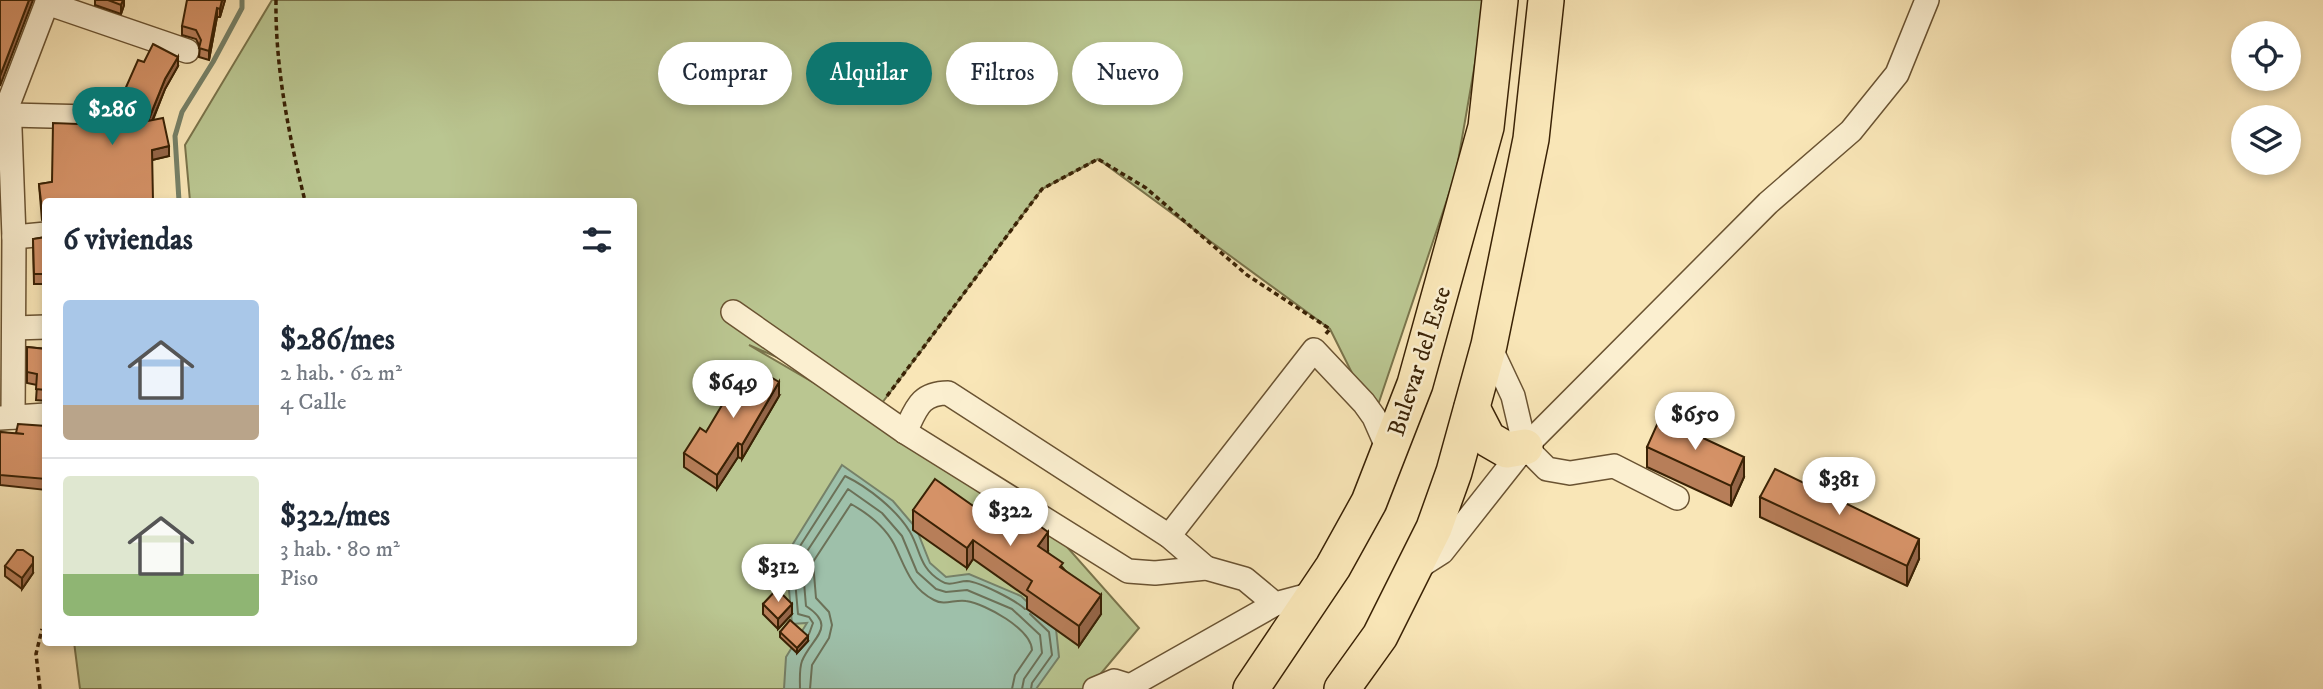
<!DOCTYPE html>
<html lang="es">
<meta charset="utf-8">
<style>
body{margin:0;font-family:"IM FELL DW Pica",serif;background:#f6f6f7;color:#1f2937;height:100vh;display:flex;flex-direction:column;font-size:26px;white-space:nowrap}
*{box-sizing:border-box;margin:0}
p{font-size:23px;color:#747a83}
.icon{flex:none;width:38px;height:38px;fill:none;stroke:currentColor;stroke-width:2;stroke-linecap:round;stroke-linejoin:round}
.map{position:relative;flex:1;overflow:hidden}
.sheet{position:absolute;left:42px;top:198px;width:595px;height:448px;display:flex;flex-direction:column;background:#fff;border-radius:7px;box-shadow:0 4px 10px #0003}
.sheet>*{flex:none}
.banner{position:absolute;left:658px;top:42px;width:665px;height:63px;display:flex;gap:14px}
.controls{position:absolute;left:2231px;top:21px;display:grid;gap:14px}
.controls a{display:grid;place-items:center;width:70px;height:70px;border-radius:50%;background:#fff;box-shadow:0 4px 10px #0003;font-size:35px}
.price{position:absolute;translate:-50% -60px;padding:0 16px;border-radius:24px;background:#fff;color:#222;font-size:23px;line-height:46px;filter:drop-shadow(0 2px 4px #0008)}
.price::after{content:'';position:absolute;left:50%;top:42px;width:21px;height:16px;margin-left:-10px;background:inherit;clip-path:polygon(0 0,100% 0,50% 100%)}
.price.selected{background:#0f766e;color:#fff}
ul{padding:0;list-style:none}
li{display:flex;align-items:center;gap:21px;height:175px;padding:0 21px}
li+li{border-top:2px solid #e0e1e3}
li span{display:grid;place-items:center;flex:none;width:196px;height:140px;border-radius:7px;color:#555}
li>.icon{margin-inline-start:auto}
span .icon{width:84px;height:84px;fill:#fffc;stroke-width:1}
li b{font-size:30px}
h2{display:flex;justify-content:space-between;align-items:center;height:84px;padding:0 21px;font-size:30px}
.tag{padding:0 24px;border-radius:32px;background:#fff;box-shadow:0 4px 10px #0003;font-size:24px;line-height:63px}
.tag.selected{background:#0f766e;color:#fff}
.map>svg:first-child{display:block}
</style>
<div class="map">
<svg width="2323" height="689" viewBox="0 0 2323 689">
<rect width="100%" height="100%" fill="#f9e6b7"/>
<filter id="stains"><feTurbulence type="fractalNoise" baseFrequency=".00286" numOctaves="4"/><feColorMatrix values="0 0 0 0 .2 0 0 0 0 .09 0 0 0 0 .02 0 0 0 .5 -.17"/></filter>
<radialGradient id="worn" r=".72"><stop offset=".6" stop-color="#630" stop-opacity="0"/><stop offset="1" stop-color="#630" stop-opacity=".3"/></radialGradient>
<polygon fill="#bac691" stroke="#7a744b" stroke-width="2" points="272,0 1486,0 1456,173 1374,417 1330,329 1098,159 1042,189 882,403 749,345 1036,512 1139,628 1088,689 80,689 74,642 634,642 634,201 190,201 185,145"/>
<polygon fill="#9ec0aa" stroke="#768168" stroke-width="2" points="842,465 893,501 916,528 930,563 946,577 969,574 1021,596 1056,629 1059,657 1036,689 784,689 786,657 807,623 792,624 786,555"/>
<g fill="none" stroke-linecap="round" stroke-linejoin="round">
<g stroke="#6c7158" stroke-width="2">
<polyline points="1030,614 1049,632 1052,655 1032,683 1031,689"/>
<path d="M809,634L813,623L809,617L798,614L793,557L845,476C868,487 897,510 910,532C921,551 919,568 941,581C949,587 958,581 967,581C980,582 1015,600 1025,609"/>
<path d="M800,689C800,680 799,669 802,661C812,637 838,627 806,606L802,559L848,489L882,513L902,536L917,572L936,589L946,592L967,590L1012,609L1040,635L1042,653L1024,679L1022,689"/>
<path d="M810,689L812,665L829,638L832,625L829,612L816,598L813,562L851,504C867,513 885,527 894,544C905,566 910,588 934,600C945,606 955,599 966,601C986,604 1031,629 1032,650L1015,675L1012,689"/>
</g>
<polyline stroke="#768168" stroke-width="5" points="179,201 175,136 182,112 213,62 242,8 242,0"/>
<g stroke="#6a5332" stroke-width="26">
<g id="minor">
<polyline points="47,3 187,51"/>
<polyline points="10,115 131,118"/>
<polyline points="14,237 46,234"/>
<polyline points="733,312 905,432 1128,571 1155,573 1206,568 1245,579 1275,604 1316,593"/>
<polyline points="14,328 46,327"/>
<polyline points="1489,345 1513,396 1525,447 1547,469 1570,473 1614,466 1677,498"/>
<polyline points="13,417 14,237 9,102 48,0"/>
<polyline points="0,418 46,415"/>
<path d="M905,432C916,410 919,393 948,393L1169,536L1206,568"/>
<polyline points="1169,536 1314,350 1364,403 1374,417 1389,451"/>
<polyline points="1417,568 1442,552 1525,447 1768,203 1851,131 1897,74 1927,0"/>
<polyline points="1095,689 1114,681 1130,686 1275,604"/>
</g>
</g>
<g stroke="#3a2205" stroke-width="38">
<g id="highway">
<polyline points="1472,408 1488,439 1507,450 1525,447"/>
<polyline points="1251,689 1333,567 1369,502 1415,384 1486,127 1500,0"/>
<polyline points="1342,689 1380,636 1434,528 1454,472 1489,345 1531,139 1546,0"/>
</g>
</g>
<g stroke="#3a2205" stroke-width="3.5" stroke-dasharray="5 3.5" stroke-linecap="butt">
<path d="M276,0C275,67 289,136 305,201"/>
<polyline points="887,396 1042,189 1098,159 1146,188 1247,275 1330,329 1325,335"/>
<polyline points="40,689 36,654 42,629"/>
</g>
<use href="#minor" stroke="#fbefd0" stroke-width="23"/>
<use href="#highway" stroke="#f9e6b7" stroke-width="35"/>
</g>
<g fill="#b77e59" stroke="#3a2205" stroke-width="2">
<polygon points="95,0 124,0 124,5 121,14 95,5"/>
<polygon points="225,0 220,17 217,17 209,60 199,57 200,47 196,39 182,35 182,26"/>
<polygon points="144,62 178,66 165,89 153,120 169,156 152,160 46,201 46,221 42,220 39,184 52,182 78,124 131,122 143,116 143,111 138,106 123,104 123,94"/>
<polygon points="46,237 46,284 34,284 33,239"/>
<polygon points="27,347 46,349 46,401 36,400 37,385 27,383"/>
<polygon points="779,396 742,459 738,457 717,489 684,467 684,453 706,432"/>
<polygon points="46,426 46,490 0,485 0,432 16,434"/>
<polygon points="1647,447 1744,477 1731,506 1647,467"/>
<polygon points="1760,497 1919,559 1907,586 1760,517"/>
<polygon points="913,510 979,510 1003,522 1048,551 1047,552 1063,568 1101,614 1079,646 1027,609 1027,597 973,559 967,568 913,530"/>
<polygon points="5,566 33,573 22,589 5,576"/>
<polygon points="763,604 792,614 778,629 763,614"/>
<polygon points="780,632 808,641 797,653 780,637"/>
</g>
<g fill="#956648" stroke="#3a2205" stroke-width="2">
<polygon points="29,0 33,0 0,86 0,76"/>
<polygon points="123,0 124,0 124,5 121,14 121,5"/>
<polygon points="222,0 225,0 220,17 220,9"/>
<polygon points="217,8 217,17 209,60 209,51"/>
<polygon points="178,57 178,66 165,89 148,131 148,121 165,79"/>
<polygon points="169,146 169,156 152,160 152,150"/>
<polygon points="779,382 779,396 742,459 742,445"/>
<polygon points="738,443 738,457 717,489 717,475"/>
<polygon points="1744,457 1744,477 1731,506 1731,486"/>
<polygon points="1048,532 1048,551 1038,566 1038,546"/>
<polygon points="1919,539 1919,559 1907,586 1907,566"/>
<polygon points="973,540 973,559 967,568 967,548"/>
<polygon points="33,563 33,573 22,589 22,578"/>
<polygon points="1101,595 1101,614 1079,646 1079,626"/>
<polygon points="792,604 792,614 778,629 778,619"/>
<polygon points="808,636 808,641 797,653 797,648"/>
</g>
<g fill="#d59267" stroke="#3a2205" stroke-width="2">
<polygon points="0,0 29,0 0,76"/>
<polygon points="108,0 123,0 121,5"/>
<polygon points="187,0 222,0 220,9 217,8 209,51 199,48 201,40 196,30 182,26"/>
<polygon points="153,44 178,57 165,79 148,121 163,118 169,146 152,150 153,201 46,201 46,211 42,210 39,184 52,182 53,123 78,124 78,121 131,122 143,116 145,108 143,101 138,96 123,94 138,60 144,62"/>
<polygon points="46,237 46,274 34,274 33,239"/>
<polygon points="27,347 46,349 46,390 36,389 37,374 27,372"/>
<polygon points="747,363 779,382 742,445 738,443 717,475 684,453 700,428 706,432"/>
<polygon points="1660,418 1744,457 1731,486 1647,447"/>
<polygon points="18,424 46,426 46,479 0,475 0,432 24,434 16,433"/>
<polygon points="1775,469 1919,539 1907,566 1760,497"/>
<polygon points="935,479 979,510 981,506 1003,522 1013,507 1048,532 1038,546 1063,563 1060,567 1101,595 1079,626 1027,590 1032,581 973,540 967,548 913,510"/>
<polygon points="17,550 23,550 33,557 33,563 22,578 5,566"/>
<polygon points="777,589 792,604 778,619 763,604"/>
<polygon points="790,620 808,636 797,648 780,632"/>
</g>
<g text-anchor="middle" stroke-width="5" stroke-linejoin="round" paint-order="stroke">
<g font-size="24" fill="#3a2205" stroke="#fbefd0">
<text transform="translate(1419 361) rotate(-72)" y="8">Bulevar del Este</text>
</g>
</g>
<rect width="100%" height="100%" filter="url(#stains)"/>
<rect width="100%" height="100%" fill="url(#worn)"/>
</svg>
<div class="controls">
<a><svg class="icon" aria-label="locate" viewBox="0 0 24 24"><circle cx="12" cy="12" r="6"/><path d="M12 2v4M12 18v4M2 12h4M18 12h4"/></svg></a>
<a><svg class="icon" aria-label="layers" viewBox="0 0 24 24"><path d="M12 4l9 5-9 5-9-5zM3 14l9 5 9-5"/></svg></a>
</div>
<b class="price selected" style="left:112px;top:147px">$286</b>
<b class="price" style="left:733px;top:420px">$649</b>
<b class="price" style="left:1695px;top:452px">$650</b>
<b class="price" style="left:1839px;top:517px">$381</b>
<b class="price" style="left:1010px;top:548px">$322</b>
<b class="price" style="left:778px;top:604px">$312</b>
<div class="banner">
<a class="tag">Comprar</a>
<a class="tag selected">Alquilar</a>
<a class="tag">Filtros</a>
<a class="tag">Nuevo</a>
</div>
<section class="sheet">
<h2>6 viviendas<svg class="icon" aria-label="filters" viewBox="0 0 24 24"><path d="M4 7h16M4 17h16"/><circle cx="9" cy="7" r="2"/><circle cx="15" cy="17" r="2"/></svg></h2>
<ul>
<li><span style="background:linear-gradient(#a9c7e8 75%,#b9a48a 0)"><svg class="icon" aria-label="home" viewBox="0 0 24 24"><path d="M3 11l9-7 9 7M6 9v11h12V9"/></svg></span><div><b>$286/mes</b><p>2 hab. · 62 m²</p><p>4 Calle</p></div></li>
<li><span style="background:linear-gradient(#dfe7d0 70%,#8fb573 0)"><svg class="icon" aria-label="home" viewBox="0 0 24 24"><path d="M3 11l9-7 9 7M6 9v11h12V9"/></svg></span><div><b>$322/mes</b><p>3 hab. · 80 m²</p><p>Piso</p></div></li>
</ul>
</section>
</div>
